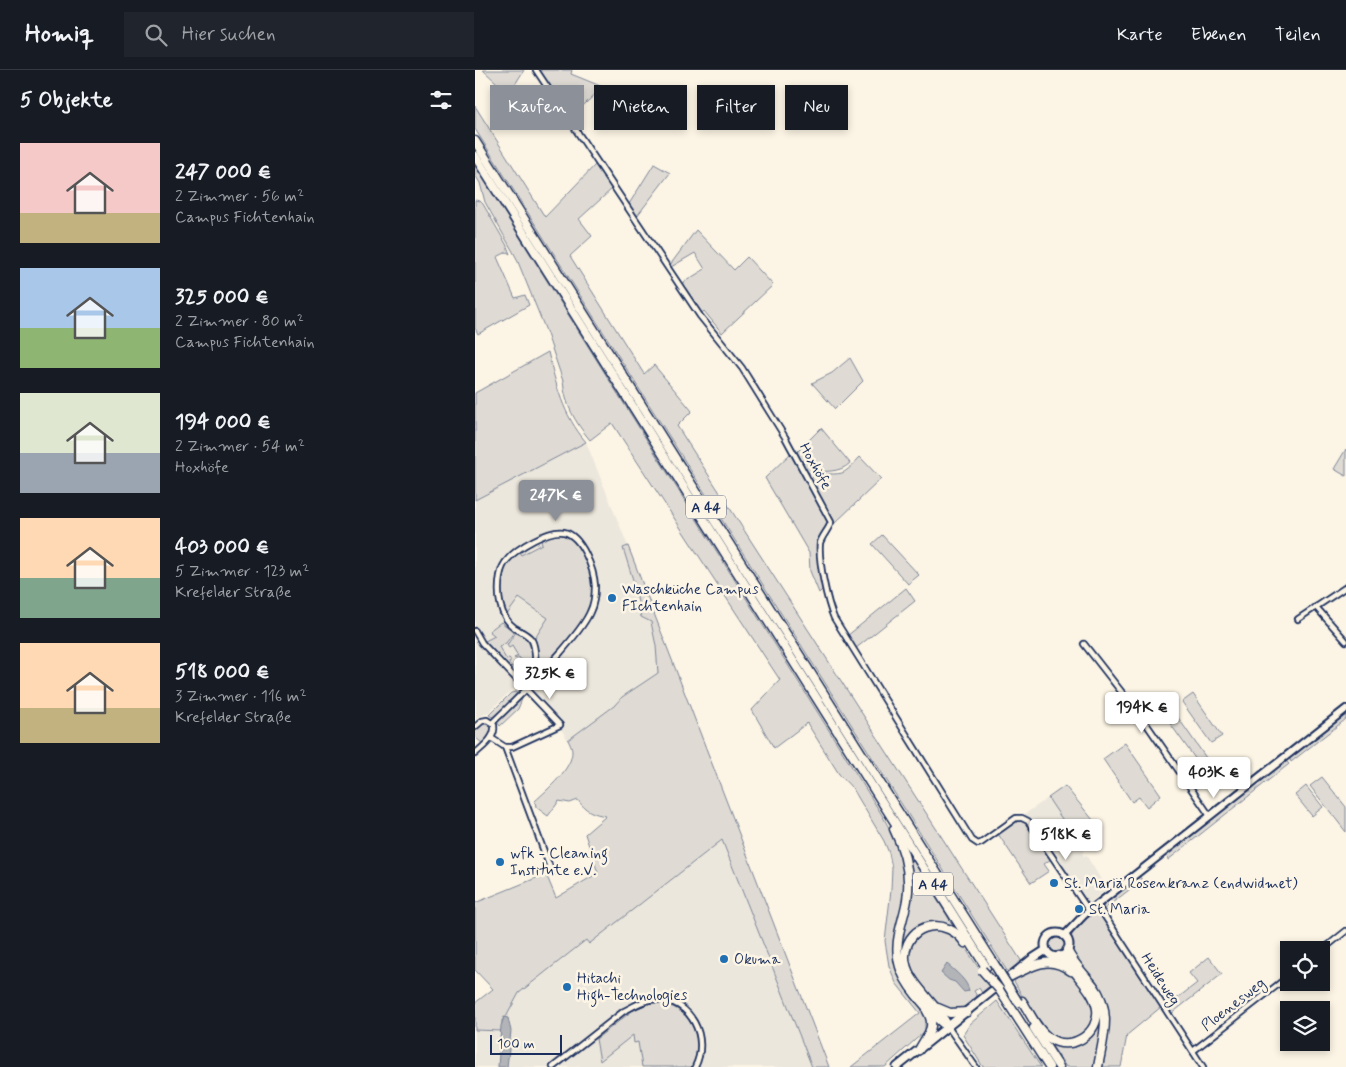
<!DOCTYPE html>
<html lang="de">
<meta charset="utf-8">
<style>
body{margin:0;font-family:Mynerve,sans-serif;background:#20242c;color:#f1f3f6;height:100vh;display:flex;flex-direction:column;font-size:19px;white-space:nowrap}
*{box-sizing:border-box;margin:0}
p{font-size:16px;color:#9ea1a6}
.icon{flex:none;width:28px;height:28px;fill:none;stroke:currentColor;stroke-width:2;stroke-linecap:round;stroke-linejoin:round}
.map{position:relative;flex:1;overflow:hidden}
.panel{display:flex;flex-direction:column;background:#171b24;width:475px}
.panel>*{flex:none}
.top-card{position:absolute;left:15px;top:15px;width:475px;height:45px;display:flex;gap:10px}
.fabs{position:absolute;left:805px;top:871px;display:grid;gap:10px}
.fabs a{display:grid;place-items:center;width:50px;height:50px;border-radius:0px;background:#171b24;box-shadow:0 2px 8px #0003;font-size:25px}
.scale{position:absolute;left:15px;bottom:12px;width:72px;box-sizing:border-box;padding-left:5px;border:2px solid #1b2f5e;border-top:0;font-size:14px;line-height:18px;white-space:nowrap;color:#1b2f5e;-webkit-text-stroke:4px #fcf5e5;paint-order:stroke}
.price{position:absolute;translate:-50% -42px;padding:0 11px;border-radius:5px;background:#fff;color:#222;font-size:16px;line-height:32px;filter:drop-shadow(0 1px 2px #0008)}
.price::after{content:'';position:absolute;left:50%;top:30px;width:15px;height:11px;margin-left:-8px;background:inherit;clip-path:polygon(0 0,100% 0,50% 100%)}
.price.on{background:#8c9099;color:#fff}
ul{padding:0;list-style:none}
li{display:flex;align-items:center;gap:15px;height:125px;padding:0 20px}
li span{display:grid;place-items:center;flex:none;width:140px;height:100px;border-radius:0px;color:#555}
li>.icon{margin-inline-start:auto}
span .icon{width:60px;height:60px;fill:#fffc;stroke-width:1}
li b{font-size:21px}
h2{display:flex;justify-content:space-between;align-items:center;height:60px;padding:0 20px;font-size:21px}
.tag{padding:0 18px;border-radius:0px;background:#171b24;box-shadow:0 2px 8px #0003;font-size:18px;line-height:45px}
.tag.on{background:#8c9099;color:#fff}
header{display:flex;align-items:center;gap:30px;box-sizing:border-box;height:70px;padding:0 25px;background:#171b24;border-bottom:1px solid #363941}
header strong{font-size:24px}
nav{display:flex;gap:28px;margin-inline-start:auto;font-size:18px}
.search{width:350px;height:45px;background:#20242c;display:flex;align-items:center;gap:12px;box-sizing:border-box;padding:0 18px;border-radius:0px;color:#9ea1a6;font-size:19px}
main{display:flex;flex:1;min-height:0}
.map>svg:first-child{display:block}
</style>
<header>
<strong>Homiq</strong>
<div class="search"><svg class="icon" aria-label="search" viewBox="0 0 24 24"><circle cx="10" cy="10" r="6"/><path d="M15 15l6 6"/></svg>Hier suchen</div>
<nav><a>Karte</a><a>Ebenen</a><a>Teilen</a></nav>
</header>
<main>
<section class="panel">
<h2>5 Objekte<svg class="icon" aria-label="filters" viewBox="0 0 24 24"><path d="M4 7h16M4 17h16"/><circle cx="9" cy="7" r="2"/><circle cx="15" cy="17" r="2"/></svg></h2>
<ul>
<li><span style="background:linear-gradient(#f6c9c9 70%,#c2b280 0)"><svg class="icon" aria-label="home" viewBox="0 0 24 24"><path d="M3 11l9-7 9 7M6 9v11h12V9"/></svg></span><div><b>247 000 €</b><p>2 Zimmer · 56 m²</p><p>Campus Fichtenhain</p></div></li>
<li><span style="background:linear-gradient(#a9c7e8 60%,#8fb573 0)"><svg class="icon" aria-label="home" viewBox="0 0 24 24"><path d="M3 11l9-7 9 7M6 9v11h12V9"/></svg></span><div><b>325 000 €</b><p>2 Zimmer · 80 m²</p><p>Campus Fichtenhain</p></div></li>
<li><span style="background:linear-gradient(#dfe7d0 60%,#9aa5b1 0)"><svg class="icon" aria-label="home" viewBox="0 0 24 24"><path d="M3 11l9-7 9 7M6 9v11h12V9"/></svg></span><div><b>194 000 €</b><p>2 Zimmer · 54 m²</p><p>Hoxhöfe</p></div></li>
<li><span style="background:linear-gradient(#ffd9b3 60%,#7fa58c 0)"><svg class="icon" aria-label="home" viewBox="0 0 24 24"><path d="M3 11l9-7 9 7M6 9v11h12V9"/></svg></span><div><b>403 000 €</b><p>5 Zimmer · 123 m²</p><p>Krefelder Straße</p></div></li>
<li><span style="background:linear-gradient(#ffd9b3 65%,#c2b280 0)"><svg class="icon" aria-label="home" viewBox="0 0 24 24"><path d="M3 11l9-7 9 7M6 9v11h12V9"/></svg></span><div><b>518 000 €</b><p>3 Zimmer · 116 m²</p><p>Krefelder Straße</p></div></li>
</ul>
</section>
<div class="map">
<svg width="871" height="997" viewBox="0 0 871 997">
<rect width="100%" height="100%" fill="#fcf5e5"/>
<filter id="ink" filterUnits="userSpaceOnUse"><feTurbulence type="fractalNoise" baseFrequency=".02" numOctaves="2"/><feDisplacementMap in="SourceGraphic" scale="10" xChannelSelector="R" yChannelSelector="G"/><feConvolveMatrix kernelMatrix="1 2 1 2 8 2 1 2 1" color-interpolation-filters="sRGB"/></filter>
<g filter="url(#ink)">
<g fill="#ece7dc">
<polygon points="111,372 153,476 148,478 159,513 166,547 176,552 181,576 183,603 147,627 139,636 93,670 82,653 47,616 0,559 0,430"/>
<polygon points="0,568 43,614 14,642 1,648"/>
<polygon points="573,728 609,782 607,783 609,786 611,785 632,819 612,835 550,744"/>
<polygon points="247,770 337,997 0,997 0,960 36,961 35,952 31,947 44,923 111,870 115,873"/>
</g>
<g fill="#dfdbd4" stroke="#7d8599">
<polygon points="8,0 49,0 34,24"/>
<polygon points="64,0 97,0 96,4 128,17 96,47"/>
<polygon points="0,36 70,147 122,93 138,118 104,149 117,166 95,186 169,304 179,295 217,341 202,356 547,892 534,904 0,59"/>
<polygon points="179,94 195,103 162,146 154,134"/>
<path d="M0,96L407,745L420,769L427,788L430,806V821L419,882L420,895L424,907L433,921L451,942L454,954L450,953V961L410,997H376L445,943L421,913L414,896L410,871L416,820L417,798L414,783L409,771L378,719L364,704L332,653L299,678L277,640L305,610L137,353L115,370C100,352 90,335 88,311L71,261L41,187L10,132L5,113L0,105Z"/>
<polygon points="0,130 5,131 8,134 31,174 35,184 32,182 22,187 40,228 50,225 54,235 3,264 0,258"/>
<polygon points="221,160 259,200 272,187 298,215 247,263 229,241 226,244 206,214 230,199 220,183 196,197 195,195"/>
<path d="M73,282C81,315 88,345 111,372L0,430V323Z"/>
<polygon points="375,288 388,311 360,339 337,313 357,303"/>
<path d="M346,358L375,393C364,404 349,400 335,403L331,401L322,382Z"/>
<polygon points="871,379 871,406 859,399"/>
<polygon points="317,382 354,454 342,472 348,519 344,523 335,501 334,483 290,408"/>
<path d="M385,387L406,409L359,454L335,409C345,400 355,406 367,403C374,400 380,392 385,387Z"/>
<path d="M77,465C91,463 101,470 107,483C126,519 118,537 95,567C86,579 76,591 66,602H64L63,580L60,568L73,548L44,528L31,546C24,523 21,496 44,482L46,485L67,474L66,469Z"/>
<polygon points="407,465 444,505 433,514 397,474"/>
<path d="M153,476L354,997H337L247,770L114,874L111,870L44,923L31,947L27,950V961L0,960V933L18,919L0,900V833L71,804L81,828L123,803L110,764L131,746C119,744 110,741 103,730L95,733L84,731L73,746L61,737L60,731C72,720 98,698 97,681C97,678 95,674 93,670L139,636L147,627L183,603L181,576L176,552L166,547L159,513L148,478Z"/>
<polygon points="431,518 440,531 380,579 372,566"/>
<polygon points="26,552 39,562 31,573 24,577 31,589 34,588 36,590 34,593 37,597 40,595 42,597 40,600 51,611 55,610 50,616 8,572 20,566 14,561"/>
<path d="M41,562C58,568 59,588 57,604L54,602L56,599L50,594L48,596L45,593L47,591L44,587L41,589L39,588L43,586L37,576L34,578L32,575Z"/>
<polygon points="46,621 19,648 14,645 36,623"/>
<polygon points="49,624 43,639 25,656 22,652 24,649"/>
<polygon points="718,624 747,666 736,673 707,632"/>
<polygon points="697,639 736,695 729,701 689,645"/>
<polygon points="871,642 871,649 816,692 814,687"/>
<polygon points="7,653 12,653 17,657 17,664 8,674 0,667 0,659"/>
<polygon points="650,673 686,725 672,737 664,727 657,732 628,689"/>
<polygon points="810,690 814,694 693,790 692,783"/>
<polygon points="847,707 871,737 871,762 835,716"/>
<polygon points="590,716 623,756 608,767 602,767 602,765 600,765 599,767 573,728"/>
<polygon points="831,716 848,737 837,746 820,725"/>
<polygon points="543,750 547,750 552,754 576,789 569,794 574,801 556,813 523,764"/>
<polygon points="430,778 481,860 446,858 426,889 425,870 433,832"/>
<polygon points="664,806 667,810 628,840 629,833"/>
<path d="M620,841L627,845L686,937L652,965L646,997H626C631,975 638,954 632,932C630,926 627,920 624,914C612,899 584,881 600,860C606,853 613,847 620,841Z"/>
<path d="M455,859L472,861L485,870L517,918L507,923L504,918L499,921L502,926L501,930L484,940L467,938C443,916 413,880 455,859Z"/>
<circle cx="582" cy="874" r="8"/>
<polygon points="593,885 630,941 621,997 591,997 572,968 601,973 625,944 591,888"/>
<polygon points="734,887 747,904 696,944 691,937 722,913 714,903"/>
<path d="M573,894C591,900 599,903 610,920C612,924 616,929 618,933C627,960 589,980 570,961C557,948 548,927 539,911L553,901Z"/>
<polygon points="522,931 566,997 508,997 488,965 495,954"/>
<path d="M174,933C211,931 233,963 217,997H167L163,972L159,973L158,965L125,991L121,969L157,941Z"/>
</g>
<g fill="#b2b4b8" stroke="#767f94">
<path d="M472,894C480,901 493,911 494,921L489,922L480,912L474,910L466,903Z"/>
<polygon points="29,947 33,948 36,961 32,997 23,997 26,956"/>
</g>
<g fill="none" stroke-linecap="round" stroke-linejoin="round">
<g stroke="#1b2f5e" stroke-width="8">
<g id="minor">
<path d="M61,0L225,246L267,298L310,367L356,452C354,459 347,466 345,473C343,490 352,532 359,548L497,770L503,774L506,773L541,748H547L553,751L614,841"/>
<polyline points="841,537 871,571"/>
<polyline points="823,549 871,517"/>
<polyline points="0,561 7,573 85,655 37,677 30,677"/>
<polyline points="609,574 670,652 735,746"/>
<path d="M17,653C41,630 64,607 86,582C96,570 109,556 115,542C119,534 120,525 120,516C119,500 107,466 89,462C74,459 42,478 33,489C28,494 26,500 25,506C22,524 24,547 40,558C45,561 52,564 56,569C62,576 60,599 61,610"/>
<path d="M0,657L7,651L12,650L19,655C21,668 8,676 0,684"/>
<polyline points="16,668 30,677 77,803"/>
<polyline points="621,835 629,845 728,997"/>
<polyline points="846,881 871,861"/>
<polyline points="473,957 501,997"/>
<polyline points="718,981 814,906"/>
<path d="M78,997L149,941C159,936 170,929 182,929C216,930 235,968 220,997"/>
</g>
</g>
<g stroke="#1b2f5e" stroke-width="10">
<polyline id="secondary" points="589,866 609,845 871,639"/>
</g>
<g stroke="#1b2f5e" stroke-width="11">
<g id="primary">
<circle cx="582" cy="875" r="12"/>
<polyline points="422,997 557,889 571,880"/>
</g>
</g>
<g stroke="#1b2f5e" stroke-width="11">
<g id="motorway">
<polyline points="0,71 518,892"/>
<polyline points="0,86 511,897"/>
<path d="M419,759C430,781 436,805 432,830C430,842 426,853 424,864C418,893 429,912 448,933C456,942 463,951 473,957"/>
<path d="M592,880C598,893 609,904 618,915C638,941 628,968 623,997"/>
<path d="M536,906C558,896 573,884 596,901"/>
<polyline points="524,919 574,997"/>
<path d="M547,931C555,943 562,960 574,968C595,983 625,964 622,939C620,926 611,916 603,906C597,899 592,891 584,886"/>
<polyline points="463,938 475,943 492,942"/>
<path d="M473,957C464,934 428,911 430,885C433,851 473,847 490,873"/>
<polyline points="559,958 584,997"/>
<path d="M444,980C452,964 462,958 452,941"/>
</g>
</g>
<use href="#minor" stroke="#fcf5e5" stroke-width="4.5"/>
<use href="#secondary" stroke="#fcf5e5" stroke-width="6"/>
<use href="#primary" stroke="#fcf5e5" stroke-width="7"/>
<use href="#motorway" stroke="#fcf5e5" stroke-width="8"/>
<g stroke="#1b2f5e" stroke-width="11" stroke-linecap="butt">
<g id="motorway-bridge">
<polyline points="518,892 543,932"/>
<polyline points="507,900 524,919"/>
</g>
</g>
<use href="#motorway-bridge" stroke="#fcf5e5" stroke-width="8"/>
</g>
</g>
<g fill="#1f6fb2" stroke="#fcf5e5" stroke-width="2">
<circle cx="137" cy="528" r="5"/>
<circle cx="25" cy="792" r="5"/>
<circle cx="579" cy="813" r="5"/>
<circle cx="604" cy="839" r="5"/>
<circle cx="249" cy="889" r="5"/>
<circle cx="92" cy="917" r="5"/>
</g>
<g text-anchor="middle" stroke-width="5" stroke-linejoin="round" paint-order="stroke">
<g fill="#fcf5e5" stroke="#5e6a86" stroke-width="1">
<rect x="211" y="425.5" width="40" height="23" rx="4"/>
<rect x="438" y="802.5" width="40" height="23" rx="4"/>
</g>
<g font-size="14" font-weight="bold" fill="#1b2f5e">
<text x="231" y="442">A 44</text>
<text x="458" y="819">A 44</text>
</g>
<g font-size="15" fill="#1b2f5e" stroke="#fcf5e5">
<text transform="translate(341 396) rotate(61)" y="5">Hoxhöfe</text>
<text transform="translate(686 909) rotate(57)" y="5">Heideweg</text>
<text transform="translate(758 934) rotate(-38)" y="5">Ploenesweg</text>
</g>
<g font-size="15" fill="#1b2f5e" stroke="#fcf5e5" text-anchor="start">
<text x="147" y="524">Waschküche Campus<tspan x="147" dy="17">FIchtenhain</tspan></text>
<text x="35" y="788">wfk - Cleaning<tspan x="35" dy="17">Institute e.V.</tspan></text>
<text x="589" y="818">St. Mariä Rosenkranz (endwidmet)</text>
<text x="614" y="844">St. Maria</text>
<text x="259" y="894">Okuma</text>
<text x="102" y="913">Hitachi<tspan x="102" dy="17">High-Technologies</tspan></text>
</g>
</g>
</svg>
<div class="fabs">
<a><svg class="icon" aria-label="locate" viewBox="0 0 24 24"><circle cx="12" cy="12" r="6"/><path d="M12 2v4M12 18v4M2 12h4M18 12h4"/></svg></a>
<a><svg class="icon" aria-label="layers" viewBox="0 0 24 24"><path d="M12 4l9 5-9 5-9-5zM3 14l9 5 9-5"/></svg></a>
</div>
<div class="scale">100 m</div>
<b class="price on" style="left:81px;top:452px">247K €</b>
<b class="price" style="left:75px;top:630px">325K €</b>
<b class="price" style="left:667px;top:664px">194K €</b>
<b class="price" style="left:739px;top:729px">403K €</b>
<b class="price" style="left:591px;top:791px">518K €</b>
<div class="top-card">
<a class="tag on">Kaufen</a>
<a class="tag">Mieten</a>
<a class="tag">Filter</a>
<a class="tag">Neu</a>
</div>
</div>
</main>
